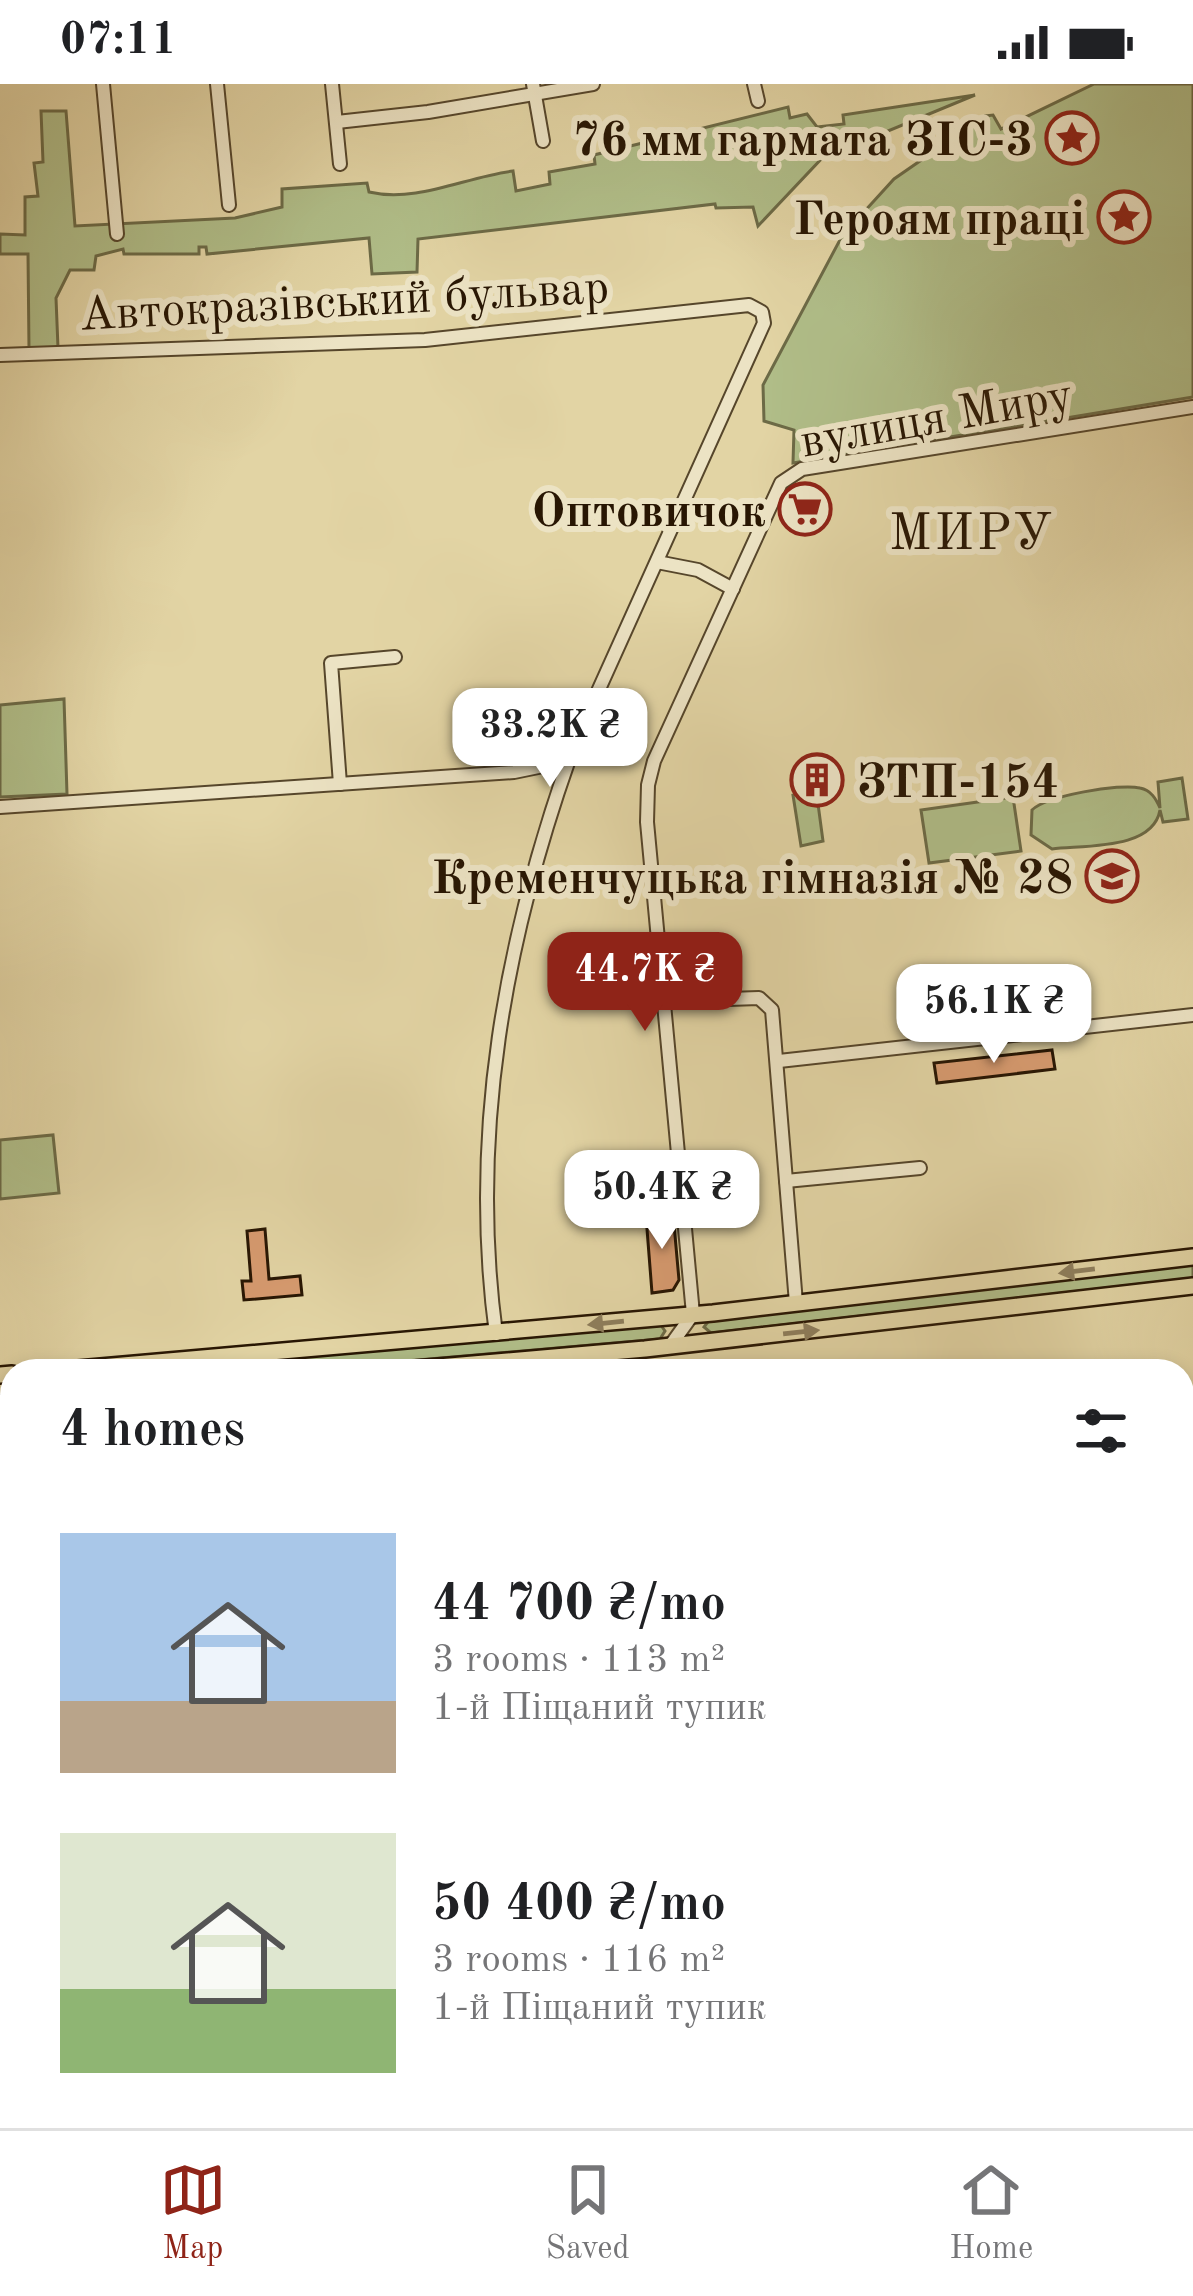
<!DOCTYPE html>
<meta charset="utf-8">
<style>
body{margin:0;font-family:"Old Standard TT",serif;background:#f2f2f2;color:#202124;height:100vh;display:flex;flex-direction:column;font-size:45px;white-space:nowrap}
*{box-sizing:border-box;margin:0}
p{font-size:39px;color:#757577}
.icon{flex:none;width:66px;height:66px;fill:none;stroke:currentColor;stroke-width:2;stroke-linecap:round;stroke-linejoin:round}
.map{position:relative;flex:1;overflow:hidden}
.panel{position:absolute;left:0px;top:1275px;width:1194px;height:771px;display:flex;flex-direction:column;background:#fff;border-radius:36px 36px 0 0;box-shadow:0 6px 18px #0003}
.panel>*{flex:none}
.price{position:absolute;translate:-50% -102px;padding:0 27px;border-radius:24px;background:#fff;color:#222;font-size:39px;line-height:78px;filter:drop-shadow(0 3px 6px #0008)}
.price::after{content:'';position:absolute;left:50%;top:72px;width:36px;height:27px;margin-left:-18px;background:inherit;clip-path:polygon(0 0,100% 0,50% 100%)}
.price.on{background:#8f2418;color:#fff}
ul{padding:0;list-style:none}
li{display:flex;align-items:center;gap:36px;height:300px;padding:0 60px}
li span{display:grid;place-items:center;flex:none;width:336px;height:240px;border-radius:0px;color:#555}
li>.icon{margin-inline-start:auto}
span .icon{width:144px;height:144px;fill:#fffc;stroke-width:1}
li b{font-size:51px}
h2{display:flex;justify-content:space-between;align-items:center;height:144px;padding:0 60px;font-size:51px}
.status{display:flex;justify-content:space-between;align-items:center;height:84px;padding:0 60px;background:#fff;direction:ltr}
.status svg{height:33px;fill:currentColor}
.dock{display:flex;justify-content:space-around;align-items:center;height:168px;border-top:3px solid #e0e0e0;background:#fff;font-size:33px;color:#757577}
.dock a{display:grid;justify-items:center;gap:6px}
.dock .on{color:#8f2418}
.map>svg:first-child{display:block}
</style>
<div class="status"><b>07:11</b><svg viewBox="0 0 49 12"><path d="M0 12V9h3v3zM5 12V6h3v6zM10 12V3h3v9zM15 12V0h3v12zM26 1h20v11H26zM47 4h2v5h-2z"/></svg></div>
<div class="map">
<svg width="1193" height="2044" viewBox="0 0 1193 2044">
<rect width="100%" height="100%" fill="#e2d4a4"/>
<filter id="stains"><feTurbulence type="fractalNoise" baseFrequency=".00167" numOctaves="4"/><feColorMatrix values="0 0 0 0 .2 0 0 0 0 .09 0 0 0 0 .02 0 0 0 .5 -.17"/></filter>
<radialGradient id="worn" r=".72"><stop offset=".6" stop-color="#630" stop-opacity="0"/><stop offset="1" stop-color="#630" stop-opacity=".3"/></radialGradient>
<g fill="#b0bd88" stroke="#6c6a46" stroke-width="3">
<polygon points="1094,0 1193,0 1193,313 793,379 794,346 764,337 763,301 842,152 894,95 985,32 993,31 1001,45"/>
<path d="M975,11L864,57L843,52L758,142L753,123L716,124L715,120L418,155L417,188L372,190L369,154L207,170L206,163H199V170H124L123,165L96,172L94,186H70L56,214L58,264L29,265L28,170H0V150L25,151V113L38,112L34,79L43,78L41,27H66L75,142L235,134L282,123V105L367,99L369,108C417,119 465,93 513,87L516,107L550,100L549,88L595,80L594,71L788,23L790,34L807,30L817,43L844,40L843,31Z"/>
<polygon points="64,615 67,710 0,713 0,621"/>
<path d="M1182,694L1188,735L1163,738L1160,726C1153,766 1086,761 1052,765L1031,751L1032,726C1046,712 1120,699 1140,704C1151,706 1156,715 1160,724L1158,698Z"/>
<polygon points="816,705 823,757 801,762 793,711"/>
<polygon points="1013,713 1021,767 929,779 921,726"/>
<polygon points="53,1051 59,1109 0,1115 0,1056"/>
<polygon points="1193,1179 1193,1194 711,1249 704,1243 710,1235"/>
<polygon points="660,1240 665,1247 660,1255 290,1287 122,1287"/>
</g>
<g fill="#d69a6f" stroke="#281603" stroke-width="3">
<polygon points="1052,966 1055,985 937,999 934,979"/>
<polygon points="673,1129 679,1196 673,1206 652,1209 646,1132"/>
<polygon points="265,1145 269,1195 300,1192 302,1211 244,1216 242,1197 251,1197 247,1147"/>
</g>
<g fill="none" stroke-linecap="round" stroke-linejoin="round">
<g stroke="#56462b" stroke-width="16">
<g id="minor">
<polyline points="103,0 117,150"/>
<polyline points="217,0 229,121"/>
<polyline points="332,0 340,80"/>
<polyline points="533,0 543,57"/>
<polyline points="754,0 758,17"/>
<polyline points="337,38 428,28 593,0"/>
<polyline points="0,271 425,256 749,221 762,228 764,239 572,665 553,680 514,688 0,723"/>
<polyline points="657,478 698,486 733,505"/>
<polyline points="340,700 331,579 395,573"/>
<polyline points="667,917 759,914 772,926 796,1219"/>
<polyline points="779,977 1193,931"/>
<polyline points="786,1097 920,1084"/>
<path d="M496,1250C469,1050 505,855 572,667"/>
<polyline points="670,1262 693,1230 647,738 648,701 654,677 781,399 802,385 1193,323"/>
<polyline points="1182,1939 1193,1925"/>
<polyline points="0,2013 12,1999"/>
<polyline points="55,2034 67,2044"/>
<polyline points="843,2044 852,2034"/>
<polyline points="1094,2044 1102,2034"/>
</g>
</g>
<g stroke="#281603" stroke-width="20">
<g id="major">
<polyline points="55,1287 713,1229 1193,1173"/>
<polyline points="392,1287 645,1265 1193,1202"/>
<polyline points="0,1291 12,1290"/>
<polyline points="0,1320 12,1319"/>
</g>
</g>
<g stroke="#281603" stroke-width="22">
<g id="highway">
<polyline points="0,1599 12,1609"/>
<polyline points="0,1641 12,1651"/>
<polyline points="458,2034 470,2044"/>
<polyline points="510,2034 522,2044"/>
</g>
</g>
<use href="#minor" stroke="#ece3c4" stroke-width="12"/>
<use href="#major" stroke="#e2d4a4" stroke-width="15"/>
<use href="#highway" stroke="#e2d4a4" stroke-width="18"/>
</g>
<defs><path id="oneway-solid" d="M-6-.8H1V-3.2L6.5 0L1 3.2V.8H-6Z" transform="scale(3)"/></defs>
<g fill="#8e7e5c">
<use href="#oneway-solid" transform="translate(1077 1187) rotate(173)"/>
<use href="#oneway-solid" transform="translate(606 1239) rotate(174)"/>
<use href="#oneway-solid" transform="translate(801 1248) rotate(-6)"/>
</g>
<defs>
<g id="sight-ring" transform="scale(2.7)"><circle r="9.5" fill="#ece3c4" stroke="#8f2418" stroke-width="1.5"/><path d="M0-6L1.8-2.2L6-1.7L2.9 1.2L3.7 5.4L0 3.3L-3.7 5.4L-2.9 1.2L-6-1.7L-1.8-2.2Z" fill="#8f2418"/></g>
<g id="supermarket-ring" transform="scale(2.7)"><circle r="9.5" fill="#ece3c4" stroke="#8f2418" stroke-width="1.5"/><path d="M-6-5.5h2.5l.6 2H6L4.5 2H-2.5L-4.4-4H-6ZM-1.5 3.2a1.3 1.3 0 1 0 .1 0ZM3 3.2a1.3 1.3 0 1 0 .1 0Z" fill="#8f2418"/></g>
<g id="building-ring" transform="scale(2.7)"><circle r="9.5" fill="#ece3c4" stroke="#8f2418" stroke-width="1.5"/><path d="M-4-6H4V6H1V3H-1V6H-4ZM-2.5-4.3h1.7v1.8h-1.7ZM.8-4.3h1.7v1.8H.8ZM-2.5-1h1.7V.8h-1.7ZM.8-1h1.7V.8H.8Z" fill="#8f2418"/></g>
<g id="school-ring" transform="scale(2.7)"><circle r="9.5" fill="#ece3c4" stroke="#8f2418" stroke-width="1.5"/><path d="M0-5L7-2L0 1L-7-2ZM-4 1L0 2.5L4 1V4Q0 6-4 4Z" fill="#8f2418"/></g>
</defs>
<g fill-rule="evenodd">
<use href="#sight-ring" x="1072" y="54"/>
<use href="#sight-ring" x="1124" y="133"/>
<use href="#supermarket-ring" x="805" y="425"/>
<use href="#building-ring" x="817" y="696"/>
<use href="#school-ring" x="1112" y="792"/>
</g>
<g text-anchor="middle" stroke-width="12" stroke-linejoin="round" paint-order="stroke">
<g font-size="48" font-weight="bold" fill="#281603" stroke="#ece3c4" text-anchor="end">
<text x="1033" y="71">76 мм гармата ЗІС-3</text>
<text x="1085" y="150">Героям працi</text>
<text x="766" y="442">Оптовичок</text>
<text x="856" y="713" text-anchor="start">ЗТП-154</text>
<text x="1073" y="809">Кременчуцька гімназія № 28</text>
</g>
<g font-size="48" fill="#281603" stroke="#ece3c4">
<text transform="translate(344 215) rotate(-3)" y="17">Автокразівський бульвар</text>
<text transform="translate(936 332) rotate(-10)" y="17">вулиця Миру</text>
</g>
<g font-size="51" letter-spacing="3" fill="#281603" stroke="#ece3c4">
<text x="972" y="465">МИРУ</text>
</g>
</g>
<rect width="100%" height="100%" filter="url(#stains)"/>
<rect width="100%" height="100%" fill="url(#worn)"/>
</svg>
<b class="price" style="left:550px;top:706px">33.2K ₴</b>
<b class="price on" style="left:645px;top:950px">44.7K ₴</b>
<b class="price" style="left:994px;top:982px">56.1K ₴</b>
<b class="price" style="left:662px;top:1168px">50.4K ₴</b>
<section class="panel">
<h2>4 homes<svg class="icon" aria-label="filters" viewBox="0 0 24 24"><path d="M4 7h16M4 17h16"/><circle cx="9" cy="7" r="2"/><circle cx="15" cy="17" r="2"/></svg></h2>
<ul>
<li><span style="background:linear-gradient(#a9c7e8 70%,#b9a48a 0)"><svg class="icon" aria-label="home" viewBox="0 0 24 24"><path d="M3 11l9-7 9 7M6 9v11h12V9"/></svg></span><div><b>44 700 ₴/mo</b><p>3 rooms · 113 m²</p><p>1-й Піщаний тупик</p></div></li>
<li><span style="background:linear-gradient(#dfe7d0 65%,#8fb573 0)"><svg class="icon" aria-label="home" viewBox="0 0 24 24"><path d="M3 11l9-7 9 7M6 9v11h12V9"/></svg></span><div><b>50 400 ₴/mo</b><p>3 rooms · 116 m²</p><p>1-й Піщаний тупик</p></div></li>
</ul>
</section>
</div>
<nav class="dock">
<a class="on"><svg class="icon" aria-label="map" viewBox="0 0 24 24"><path d="M3 6l6-2 6 2 6-2v14l-6 2-6-2-6 2zM9 4v14M15 6v14"/></svg>Map</a>
<a><svg class="icon" aria-label="saved" viewBox="0 0 24 24"><path d="M7 4h10v16l-5-4-5 4z"/></svg>Saved</a>
<a><svg class="icon" aria-label="home" viewBox="0 0 24 24"><path d="M3 11l9-7 9 7M6 9v11h12V9"/></svg>Home</a>
</nav>
